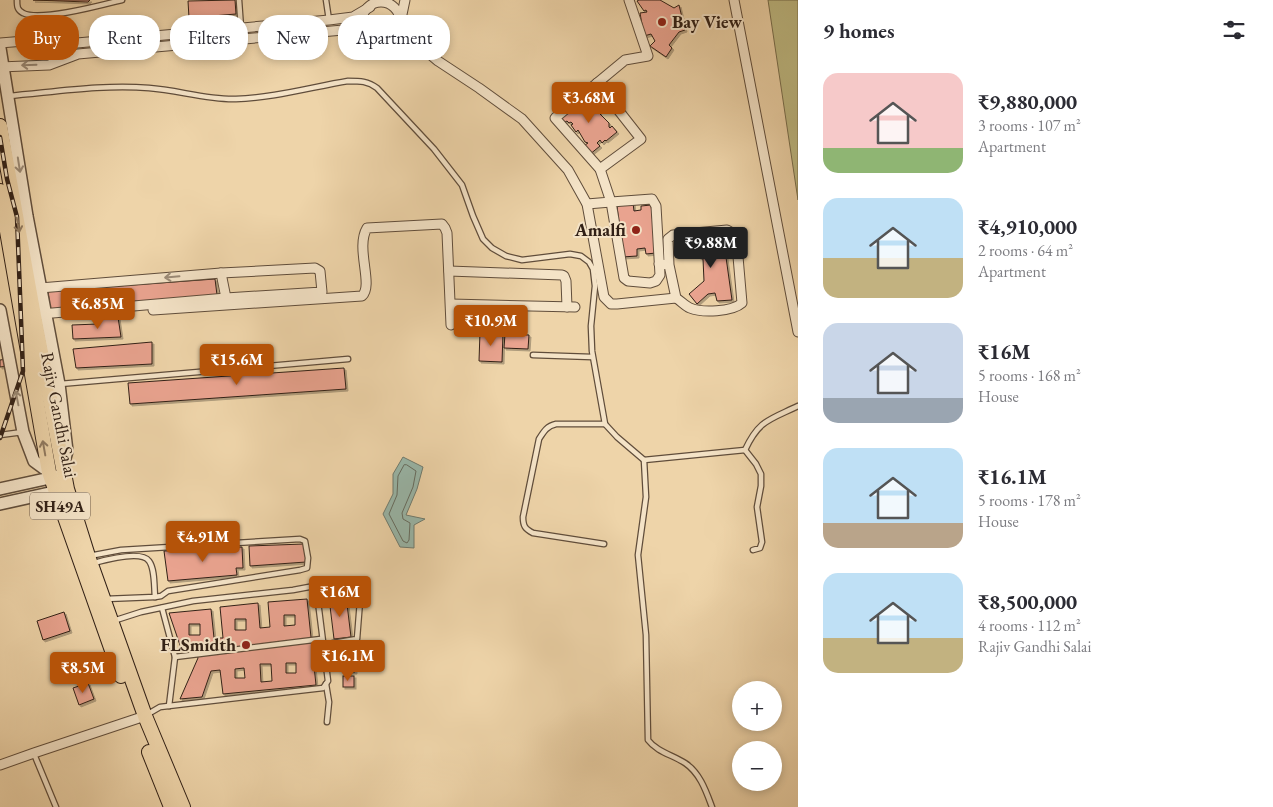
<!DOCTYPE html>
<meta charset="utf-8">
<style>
body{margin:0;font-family:"EB Garamond",serif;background:#f7f7f7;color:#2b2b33;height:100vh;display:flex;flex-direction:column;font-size:19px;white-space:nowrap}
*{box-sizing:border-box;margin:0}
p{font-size:16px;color:#7c7c81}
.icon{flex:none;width:28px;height:28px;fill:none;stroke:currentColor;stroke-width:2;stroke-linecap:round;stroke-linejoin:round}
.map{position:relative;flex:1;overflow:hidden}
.panel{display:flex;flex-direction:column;background:#fff;width:475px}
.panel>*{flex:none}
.top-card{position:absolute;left:15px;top:15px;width:475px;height:45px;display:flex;gap:10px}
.tools{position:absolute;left:732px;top:681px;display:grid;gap:10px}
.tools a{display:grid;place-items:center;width:50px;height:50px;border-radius:50%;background:#fff;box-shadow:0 2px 8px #0003;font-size:25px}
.price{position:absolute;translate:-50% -42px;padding:0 11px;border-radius:5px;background:#b45309;color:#fff;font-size:16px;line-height:32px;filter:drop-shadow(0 1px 2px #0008)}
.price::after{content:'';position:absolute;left:50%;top:30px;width:15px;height:11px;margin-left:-8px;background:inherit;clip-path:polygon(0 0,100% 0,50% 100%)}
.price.active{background:#222;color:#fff}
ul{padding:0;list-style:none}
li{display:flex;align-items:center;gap:15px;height:125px;padding:0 25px}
li span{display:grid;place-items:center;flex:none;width:140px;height:100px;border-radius:15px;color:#555}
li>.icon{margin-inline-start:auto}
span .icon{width:60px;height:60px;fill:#fffc;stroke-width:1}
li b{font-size:21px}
h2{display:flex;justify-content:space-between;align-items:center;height:60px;padding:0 25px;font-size:21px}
.chip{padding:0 18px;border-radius:20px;background:#fff;box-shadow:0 2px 8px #0003;font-size:18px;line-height:45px}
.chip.active{background:#b45309;color:#fff}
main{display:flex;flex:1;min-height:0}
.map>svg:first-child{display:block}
</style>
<main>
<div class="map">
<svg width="798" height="807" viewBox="0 0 798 807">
<defs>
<filter id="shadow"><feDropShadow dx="2" dy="2" stdDeviation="0" flood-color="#0004"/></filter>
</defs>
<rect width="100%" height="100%" fill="#eed4a9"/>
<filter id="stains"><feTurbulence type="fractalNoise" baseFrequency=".004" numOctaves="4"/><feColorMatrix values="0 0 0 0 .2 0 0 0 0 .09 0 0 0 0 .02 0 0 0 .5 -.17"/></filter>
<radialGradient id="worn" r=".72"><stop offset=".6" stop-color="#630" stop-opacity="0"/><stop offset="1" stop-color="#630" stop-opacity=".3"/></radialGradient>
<polygon fill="#bfbb84" stroke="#786e4d" points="768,0 798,0 798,200"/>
<polygon fill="#99b8ab" stroke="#6f7b6f" points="403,457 423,467 417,489 406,515 425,519 414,525 414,548 400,547 383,514 393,494 393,474"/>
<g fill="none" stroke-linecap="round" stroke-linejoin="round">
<polygon stroke="#656c60" stroke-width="1" points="407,465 416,471 413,487 402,513 403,519 410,523 409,540 407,543 403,541 389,514 397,495 398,476 404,465"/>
</g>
<g fill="#e9a38f" stroke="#312016" fill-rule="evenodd" filter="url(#shadow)">
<polygon points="33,0 90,0 88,2"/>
<polygon points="235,0 236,14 189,18 188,1"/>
<polygon points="639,0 660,0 674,8 679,5 685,30 679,32 669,45 672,48 666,57 650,46 655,41 651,34 644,36 640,13 647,12 646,10 644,11 637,1"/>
<polygon points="586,95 592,101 590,103 593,106 594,106 600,112 599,113 609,123 609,127 610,128 612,126 617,132 606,141 605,140 602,143 600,140 597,143 600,146 589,155 585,150 588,148 585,145 588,143 585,142 578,130 576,132 571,125 573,124 571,122 569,123 567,121 563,123 559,118 570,110 571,112 574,109 573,108"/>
<polygon points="633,203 634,211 641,210 641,206 651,205 656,253 646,254 645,248 637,249 637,256 622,257 617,205"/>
<polygon points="723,236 732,300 717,301 715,293 708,294 697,304 689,294 704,281 703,259 683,249 692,237 708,243 708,237"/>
<polygon points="215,279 217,295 50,309 48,291"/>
<polygon points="476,312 492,312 492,320 475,319"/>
<polygon points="118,317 121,337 73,339 72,325 98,324 98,319"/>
<polygon points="480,332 503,333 502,362 479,361"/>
<polygon points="505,334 529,335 528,349 504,348"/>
<polygon points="152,342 152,364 76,368 73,349"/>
<polygon points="7,359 8,366 0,367 0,360"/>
<polygon points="344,368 346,389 130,404 128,383"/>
<polygon points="304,544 306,562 250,566 249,546"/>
<polygon points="242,547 243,568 236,568 237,575 168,581 164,551"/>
<polygon points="346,596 351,637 334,639 329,598"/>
<path d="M307,599L316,685L223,694L220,670L211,671L202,697L180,699L198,658L196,651H182L169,613L211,609L214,638H223L220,607L258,603L260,628L270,627L268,602ZM284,615H295V625L284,626ZM235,619H246V630H235ZM189,624H200V635H189ZM286,663H296V673H286ZM260,664H271L272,681L261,682ZM244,668L245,678H235V669Z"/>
<polygon points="64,612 70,631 43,640 37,621"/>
<polygon points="354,647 355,672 342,672 341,660 335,660 335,648"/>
<rect x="343" y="676" width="11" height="11"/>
<polygon points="88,683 94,699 79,705 73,688"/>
</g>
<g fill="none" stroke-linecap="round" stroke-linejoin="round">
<g stroke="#604d3b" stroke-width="7">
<g id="service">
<path d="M17,0C17,6 17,10 23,13C40,22 102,5 122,0"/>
<polyline points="239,0 241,28"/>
<polyline points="326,0 329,20"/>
<path d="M8,96C55,92 103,84 149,88C178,90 207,100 236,99C273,98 312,87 348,81C360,81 368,81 377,88L434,149L462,185L473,216L483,239L492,248L506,256L522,260L570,254L581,256L589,262L593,269L595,286L591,326L592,351L605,424L617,437L644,460L745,450L756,464L761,474V486L757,507L762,542L760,548L753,550"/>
<polyline points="533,355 592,357"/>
<polyline points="60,384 348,359"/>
<polyline points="0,435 23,432"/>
<path d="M745,450C759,420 769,420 798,406"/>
<path d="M644,460L646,497L638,555L646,635L648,740C657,752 673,755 685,763C700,773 706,791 712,807"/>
<path d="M604,544L533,533C525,529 523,526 523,517L539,439C544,431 547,426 556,424H605"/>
<polyline points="89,556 121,550 300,539 305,541 308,558 307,568 300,570 168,591 161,596 155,597 105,599"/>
<path d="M94,563C105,560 141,550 149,561C155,569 154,586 155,597"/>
<polyline points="162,608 175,657 169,706"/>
<polyline points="113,621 141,612 193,601 293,590 346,580"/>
<polyline points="324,652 333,643 357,639 360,601"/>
<polyline points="175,657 321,639"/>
<polyline points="326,684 329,702 327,722"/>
<polyline points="148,714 160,707 323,688 328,681 316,586"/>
<polyline points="34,754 56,807"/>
</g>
</g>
<g stroke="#604d3b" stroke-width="11">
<g id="minor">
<polyline points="734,0 798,332"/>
<circle cx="381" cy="21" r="19"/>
<polyline points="401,19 405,0"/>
<polyline points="399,28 438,61 479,88 522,119 568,170 587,204 604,297 611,304 617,304 676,298"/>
<polyline points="0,43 49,39 66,43 77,43 329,20 353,17 370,7"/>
<polyline points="0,67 49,65 78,54 343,30 355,31 371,36"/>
<polyline points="597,83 641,139 600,169"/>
<polygon points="652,199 656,206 660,275 656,281 650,283 628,281 624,278 611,202"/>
<polyline points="587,204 611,202 600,169 555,118 625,60 648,56 629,0"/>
<path d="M659,264L669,265L668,239L673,235L727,230L734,234L737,245L742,303C732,312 702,313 690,308C685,306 681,301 676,298L669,265"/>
<polyline points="449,271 562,275 564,276 566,281 567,307"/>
<polyline points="221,273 226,298"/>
<polyline points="40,288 221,273 315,268 320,271 322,292 226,298 41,314"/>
<polyline points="451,304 575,307"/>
<path d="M153,310L362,296C374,285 355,248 367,228L442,224L445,228L447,233L451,325"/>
<polyline points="0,765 34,753 145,716"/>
</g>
</g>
<g stroke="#604d3b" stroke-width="14">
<g id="tertiary">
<polyline points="0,48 27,216 59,384 67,451 63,465"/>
<polyline points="0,310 23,432 34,461 49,472"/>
<polyline points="0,489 59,476"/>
<polyline points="0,504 63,490"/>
</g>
</g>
<g stroke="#312016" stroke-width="16">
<g id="primary">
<polyline points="0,126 34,316 67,489 88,556 145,716 183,807"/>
<polyline points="0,191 49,472 121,676"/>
<polyline points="149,752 171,807"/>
</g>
</g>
<use href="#service" stroke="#f4e3c7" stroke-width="4.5"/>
<use href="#minor" stroke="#f4e3c7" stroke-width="9"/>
<use href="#tertiary" stroke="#f4e3c7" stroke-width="11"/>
<use href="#primary" stroke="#eed4a9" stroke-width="14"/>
<g stroke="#312016" stroke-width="4.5">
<polyline id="rail" points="0,137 7,179 17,217 23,371 0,438"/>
</g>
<use href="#rail" stroke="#f4e3c7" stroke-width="2.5" stroke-dasharray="8" stroke-linecap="butt"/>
</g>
<defs><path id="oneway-shaft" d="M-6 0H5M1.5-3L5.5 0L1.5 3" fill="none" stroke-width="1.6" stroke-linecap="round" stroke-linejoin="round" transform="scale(1.25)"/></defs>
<g stroke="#9c8b77">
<use href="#oneway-shaft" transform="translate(29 65) rotate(178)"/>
<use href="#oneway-shaft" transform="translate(19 165) rotate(81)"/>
<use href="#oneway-shaft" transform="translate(172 277) rotate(175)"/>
<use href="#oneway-shaft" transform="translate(17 398) rotate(-101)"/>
</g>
<g stroke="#907a60">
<use href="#oneway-shaft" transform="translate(18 225) rotate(80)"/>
<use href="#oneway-shaft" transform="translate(44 448) rotate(-100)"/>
</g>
<g fill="#8f2418" stroke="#f4e3c7" stroke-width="2">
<circle cx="662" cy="22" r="5"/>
<circle cx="636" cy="230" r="5"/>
<circle cx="246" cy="645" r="5"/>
</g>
<g text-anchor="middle" stroke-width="4" stroke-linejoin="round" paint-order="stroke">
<rect fill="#f4e3c7" stroke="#6c5a4b" stroke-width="1" x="30" y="492.5" width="60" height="27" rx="4"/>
<g font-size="16" font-weight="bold" fill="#312016">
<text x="60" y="512">SH49A</text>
</g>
<g font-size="18" font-weight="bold" fill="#312016" stroke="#f4e3c7" text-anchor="end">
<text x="672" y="28" text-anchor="start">Bay View</text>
<text x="626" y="236">Amalfi</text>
<text x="236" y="651">FLSmidth</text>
</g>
<g font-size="18" fill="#312016" stroke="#f4e3c7">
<text transform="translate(59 415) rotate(79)" y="6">Rajiv Gandhi Salai</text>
</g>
</g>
<rect width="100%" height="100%" filter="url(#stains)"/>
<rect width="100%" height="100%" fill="url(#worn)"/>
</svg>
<div class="tools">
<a>+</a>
<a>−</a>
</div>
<b class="price" style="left:589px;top:124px">₹3.68M</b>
<b class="price active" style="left:711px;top:269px">₹9.88M</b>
<b class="price" style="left:98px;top:330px">₹6.85M</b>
<b class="price" style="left:491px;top:347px">₹10.9M</b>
<b class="price" style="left:237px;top:386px">₹15.6M</b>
<b class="price" style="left:203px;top:563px">₹4.91M</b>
<b class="price" style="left:340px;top:618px">₹16M</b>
<b class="price" style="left:348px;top:682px">₹16.1M</b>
<b class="price" style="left:83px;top:694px">₹8.5M</b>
<div class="top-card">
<a class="chip active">Buy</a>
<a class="chip">Rent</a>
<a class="chip">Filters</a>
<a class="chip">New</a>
<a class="chip">Apartment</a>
</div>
</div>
<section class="panel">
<h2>9 homes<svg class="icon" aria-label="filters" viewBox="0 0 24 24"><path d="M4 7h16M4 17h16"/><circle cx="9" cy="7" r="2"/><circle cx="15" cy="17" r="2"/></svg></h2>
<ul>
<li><span style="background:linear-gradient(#f6c9c9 75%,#8fb573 0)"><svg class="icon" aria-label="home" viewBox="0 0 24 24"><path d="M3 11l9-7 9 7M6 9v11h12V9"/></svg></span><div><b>₹9,880,000</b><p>3 rooms · 107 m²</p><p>Apartment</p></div></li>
<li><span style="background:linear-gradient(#bfe0f5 60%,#c2b280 0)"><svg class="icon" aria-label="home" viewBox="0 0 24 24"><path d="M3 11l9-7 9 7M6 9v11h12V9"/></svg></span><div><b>₹4,910,000</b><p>2 rooms · 64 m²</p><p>Apartment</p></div></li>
<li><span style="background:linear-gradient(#c9d6e8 75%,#9aa5b1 0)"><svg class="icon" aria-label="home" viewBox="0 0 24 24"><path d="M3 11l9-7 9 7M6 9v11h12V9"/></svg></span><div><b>₹16M</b><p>5 rooms · 168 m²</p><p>House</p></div></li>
<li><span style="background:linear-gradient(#bfe0f5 75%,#b9a48a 0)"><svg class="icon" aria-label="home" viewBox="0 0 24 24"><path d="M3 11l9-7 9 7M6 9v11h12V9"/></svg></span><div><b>₹16.1M</b><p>5 rooms · 178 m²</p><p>House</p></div></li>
<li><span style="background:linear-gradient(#bfe0f5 65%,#c2b280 0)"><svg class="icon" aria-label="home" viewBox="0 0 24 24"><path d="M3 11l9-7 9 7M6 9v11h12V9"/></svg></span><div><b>₹8,500,000</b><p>4 rooms · 112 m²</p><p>Rajiv Gandhi Salai</p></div></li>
</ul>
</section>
</main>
